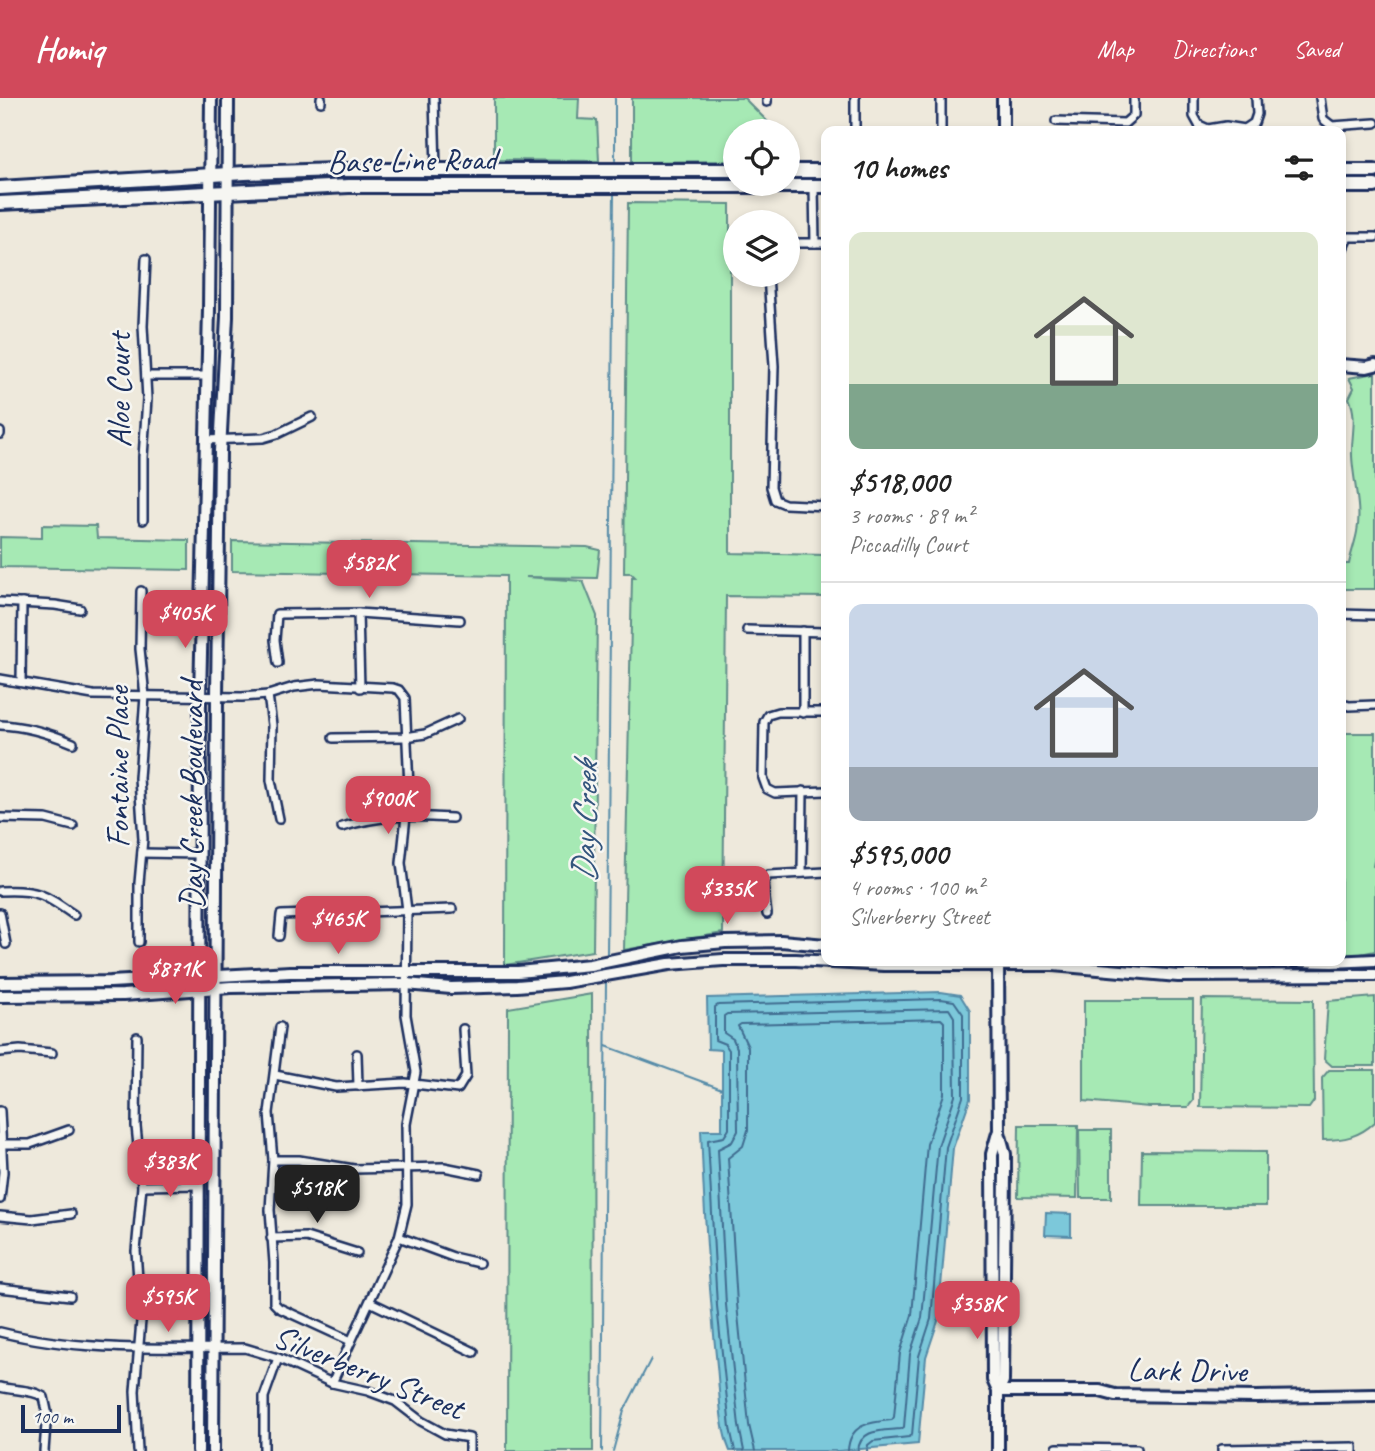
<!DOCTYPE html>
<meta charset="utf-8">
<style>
body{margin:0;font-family:Caveat,sans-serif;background:#f2f2f2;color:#222;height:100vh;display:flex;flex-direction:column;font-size:26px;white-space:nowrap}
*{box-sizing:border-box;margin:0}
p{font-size:23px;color:#767676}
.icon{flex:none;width:38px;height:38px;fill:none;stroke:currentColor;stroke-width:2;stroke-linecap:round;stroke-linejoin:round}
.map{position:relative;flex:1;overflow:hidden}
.sheet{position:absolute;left:821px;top:28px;width:525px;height:840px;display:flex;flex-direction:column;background:#fff;border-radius:14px;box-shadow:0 4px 10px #0003}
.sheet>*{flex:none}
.buttons{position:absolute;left:723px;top:21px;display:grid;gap:14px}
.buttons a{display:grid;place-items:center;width:77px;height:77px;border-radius:50%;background:#fff;box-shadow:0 4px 10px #0003;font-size:35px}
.scale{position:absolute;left:21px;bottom:18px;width:100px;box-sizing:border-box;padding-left:7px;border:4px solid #1b2f5e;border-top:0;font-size:19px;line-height:24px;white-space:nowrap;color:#1b2f5e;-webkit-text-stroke:5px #f6f6f2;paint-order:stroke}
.price{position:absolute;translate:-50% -60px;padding:0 16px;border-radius:14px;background:#d1495b;color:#fff;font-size:23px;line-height:46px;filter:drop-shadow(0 2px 4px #0008)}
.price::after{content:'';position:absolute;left:50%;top:42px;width:21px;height:16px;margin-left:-10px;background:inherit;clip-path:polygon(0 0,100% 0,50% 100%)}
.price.active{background:#222;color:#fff}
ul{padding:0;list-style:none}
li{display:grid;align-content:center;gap:14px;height:371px;padding:0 28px}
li+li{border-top:2px solid #e0e0e0}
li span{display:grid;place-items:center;height:217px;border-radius:14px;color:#555}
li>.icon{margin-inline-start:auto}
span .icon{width:126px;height:126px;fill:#fffc;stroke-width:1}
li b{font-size:30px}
h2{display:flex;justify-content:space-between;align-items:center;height:84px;padding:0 28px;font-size:30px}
header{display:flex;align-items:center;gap:42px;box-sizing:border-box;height:98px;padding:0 35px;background:#d1495b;color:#fff}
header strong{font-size:33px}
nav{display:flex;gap:38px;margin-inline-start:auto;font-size:24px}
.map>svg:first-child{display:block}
</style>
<header>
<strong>Homiq</strong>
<nav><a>Map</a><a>Directions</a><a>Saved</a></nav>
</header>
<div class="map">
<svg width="1375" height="1353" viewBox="0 0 1375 1353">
<rect width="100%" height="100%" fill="#eee9dc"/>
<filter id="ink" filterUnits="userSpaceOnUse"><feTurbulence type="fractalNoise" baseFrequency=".0143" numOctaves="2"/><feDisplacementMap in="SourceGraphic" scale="14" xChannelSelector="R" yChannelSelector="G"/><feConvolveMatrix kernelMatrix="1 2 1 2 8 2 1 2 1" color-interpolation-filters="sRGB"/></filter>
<g filter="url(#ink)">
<g fill="#a6e9b4" stroke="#608c89" stroke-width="2">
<polygon points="494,0 579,0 578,21 597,22 599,63 494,62"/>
<polygon points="632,0 744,0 777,33 735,33 735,63 632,64"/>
<polygon points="628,105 730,106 730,455 826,457 826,499 726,498 723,835 624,852 632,479 635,479 631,475 624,475"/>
<path d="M1375,275V491H1341V466H1349C1351,455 1355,445 1357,434C1362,410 1353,383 1352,358C1351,337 1358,320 1349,300L1354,290L1349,280Z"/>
<polygon points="42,427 96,428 97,440 189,442 189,472 0,469 0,439 42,440"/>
<polygon points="232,443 587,449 600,452 597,480 526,479 583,483 597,518 593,853 505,867 506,478 232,473"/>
<polygon points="1341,635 1375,635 1375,758 1373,768 1375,769 1375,853 1341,860"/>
<polygon points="592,896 593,1353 507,1353 508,910"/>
<polygon points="1375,899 1375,968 1332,968 1324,961 1328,903"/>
<polygon points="1202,901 1313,902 1314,1003 1309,1010 1200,1009"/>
<polygon points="1084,902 1193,902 1193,1003 1188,1009 1149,1009 1084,1003"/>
<path d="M1329,972H1375V1024C1359,1039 1344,1042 1323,1042L1322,980Z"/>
<polygon points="1019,1027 1078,1027 1077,1100 1018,1099"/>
<polygon points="1079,1032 1111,1032 1111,1100 1080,1100"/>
<polygon points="1142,1053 1266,1054 1266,1108 1141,1108"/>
</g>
<g fill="#7bc8da" stroke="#558ba8" stroke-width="2">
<path d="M941,894L960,897L970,913V1001L953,1050L938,1223L926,1259L918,1346L838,1353H730C719,1327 720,1296 717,1268C709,1190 704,1111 701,1032H722V952L708,951L707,900Z"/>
<polygon points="1046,1115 1071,1116 1071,1138 1045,1137"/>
</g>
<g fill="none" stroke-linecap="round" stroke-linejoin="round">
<g stroke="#416c90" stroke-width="2">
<polyline points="735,1353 730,1330 717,1208 708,1042 724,1039 729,1031 729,952 725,946 715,942 715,909 718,907 941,901 954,903 963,916 963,999 946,1049 931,1221 919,1258 912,1337 909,1339 873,1343 868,1347 867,1353"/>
<path d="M744,1353L739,1328L726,1207L718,1051L732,1044L738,1033L737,950L733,941L724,935V918L727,916L949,911L954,919L955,998L938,1048L922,1220L910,1256L904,1329L901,1331C883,1333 860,1330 858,1353"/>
<path d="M755,1353L749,1327L737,1206L728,1060L743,1048L748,1032V949L738,928L741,926L941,921L944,924V996L927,1046L912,1217L900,1255L894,1319L892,1322C870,1324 849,1326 848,1353"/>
</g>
<g stroke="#558ba8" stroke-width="2">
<polyline points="615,0 615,62"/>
<polyline points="607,858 614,96"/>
<polyline points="606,948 722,991"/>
<polyline points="602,1353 606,882"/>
<polyline points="613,1353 624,1313 651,1261"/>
</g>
<g stroke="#1b2f5e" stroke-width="12">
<g id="street">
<polyline points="434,0 436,71"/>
<polyline points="1194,0 1194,18 1199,27 1208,31 1226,28 1245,31 1254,25 1257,16 1256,0"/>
<polyline points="1320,0 1323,21 1332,28 1375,25"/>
<polyline points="321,4 321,0"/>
<polyline points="767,4 767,0"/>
<polyline points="1056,23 1125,25 1134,17 1134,0"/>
<polyline points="855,33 855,0"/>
<polyline points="941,33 941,0"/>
<polyline points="814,88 815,145"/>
<polyline points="788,145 826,145"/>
<polyline points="1340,157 1348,139 1375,139"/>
<polyline points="768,177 774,268 771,389 775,402 785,406 826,408"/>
<polyline points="146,278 207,278"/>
<polyline points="0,334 0,336"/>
<polyline points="205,342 263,340 277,336 312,319"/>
<polyline points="143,422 143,359 147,301 143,228 146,161"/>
<polyline points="0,504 55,507 80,511"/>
<polyline points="358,515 360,590"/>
<polyline points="1340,516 1375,517"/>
<polyline points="747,532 826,534"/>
<polyline points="278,565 275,542 277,516 358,515 460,522"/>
<polyline points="0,581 93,597 242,599 268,597 294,589 319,586 393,590 399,592 405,600 409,690 401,765 407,812 406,917 416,974 406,1026 407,1106 399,1139 332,1285"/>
<polyline points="21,583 22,505"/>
<polyline points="268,597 272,627 271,682 279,721"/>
<polyline points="1340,605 1349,608 1375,607"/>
<polyline points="826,614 778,614 768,617 764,624 763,680 767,691 775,695 826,693"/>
<polyline points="803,615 803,533"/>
<path d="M0,627C26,628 49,635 73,645"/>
<polyline points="333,640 405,639 425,636 458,621"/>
<polyline points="0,720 46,721 73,728"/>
<path d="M342,729C381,717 411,717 452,720"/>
<polyline points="142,755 199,756"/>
<polyline points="802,775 803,693"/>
<path d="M0,793C37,791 44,796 74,817"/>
<polyline points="0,815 6,846"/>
<polyline points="767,816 763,786 768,777 826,774"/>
<polyline points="279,838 281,817 452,811"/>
<polyline points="139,844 139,785 143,741 139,680 145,598 140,551 141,493"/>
<polyline points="280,929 269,1015 273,1062 270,1112 274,1165 274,1205 279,1210 351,1243"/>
<polyline points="137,939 136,1028 142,1088 136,1153 141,1223 135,1293 138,1353"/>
<polyline points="0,954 20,952 52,955"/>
<polyline points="357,956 358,988"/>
<polyline points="275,977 336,989 405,985 458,991 466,978 463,931"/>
<polyline points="0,1013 3,1074 0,1101"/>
<polyline points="0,1046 30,1046 69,1032"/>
<polyline points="273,1062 299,1062 354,1071 444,1069 479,1076"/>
<polyline points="142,1088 198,1087"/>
<polyline points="0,1118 32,1121 71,1116"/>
<polyline points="399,1139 453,1159 479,1165"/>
<polyline points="271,1140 306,1139 357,1155"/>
<polyline points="0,1190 70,1198"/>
<polyline points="370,1204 474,1254"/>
<path d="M0,1234C80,1254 163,1250 245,1250L278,1260L332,1285L368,1293L395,1303L421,1323L445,1336L469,1340V1353"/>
<path d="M0,1289C15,1293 31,1291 44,1299L47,1313L44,1353"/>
<polyline points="264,1353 264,1299 278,1260"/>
<polyline points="1057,1353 1057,1350 1137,1351 1137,1353"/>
<polyline points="1222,1353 1222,1351 1353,1349 1353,1353"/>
</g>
</g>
<g stroke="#1b2f5e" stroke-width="16">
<g id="secondary">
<polyline points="1003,33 1003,0"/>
<polyline points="1340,267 1367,269 1375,267"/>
<polyline points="1295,863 1332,864 1375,862"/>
<polyline points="0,885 110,884 290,874 518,874 590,867 682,848 725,844 781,843 826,847"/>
<polyline points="0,898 123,897 231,889 406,886 451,890 517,888 565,884 669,866 723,862 796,862 884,867 1053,867 1178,878 1375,877"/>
<polyline points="998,1293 1100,1293 1115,1297 1257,1299 1375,1297"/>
<polyline points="998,1293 993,1282 992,1056 998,1035"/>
<polyline points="198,1353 200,599 209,211 211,0"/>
<polyline points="213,1353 217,598 220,353 227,219 228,0"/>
<polyline points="998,1353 998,1293 1003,1283 1005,1071 1005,1056 999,1034 998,863"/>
</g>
</g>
<g stroke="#1b2f5e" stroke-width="18">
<g id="primary">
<polyline points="788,73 826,73"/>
<polyline points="1340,73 1375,73"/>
<polyline points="1340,88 1375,88"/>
<polyline points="0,90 245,75 335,72 735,72"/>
<polyline points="0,105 349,88 826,88"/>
</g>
</g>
<use href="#street" stroke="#f6f6f2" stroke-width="7"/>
<use href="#secondary" stroke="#f6f6f2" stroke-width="10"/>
<use href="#primary" stroke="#f6f6f2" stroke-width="12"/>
</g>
</g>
<g text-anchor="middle" stroke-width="5" stroke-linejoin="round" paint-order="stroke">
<g font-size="33" fill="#1b2f5e" stroke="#f6f6f2">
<text transform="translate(412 61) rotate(-1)" y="12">Base Line Road</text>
<text transform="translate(118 292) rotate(-90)" y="12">Aloe Court</text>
<text transform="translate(117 669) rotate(-90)" y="12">Fontaine Place</text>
<text transform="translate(191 697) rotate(-90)" y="12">Day Creek Boulevard</text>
<text transform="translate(1187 1271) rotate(1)" y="12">Lark Drive</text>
<text transform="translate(369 1273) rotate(22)" y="12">Silverberry Street</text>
</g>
<g font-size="35" font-style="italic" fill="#33557d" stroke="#f6f6f2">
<text transform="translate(584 724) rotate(-89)" y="12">Day Creek</text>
</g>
</g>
</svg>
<div class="buttons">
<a><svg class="icon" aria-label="locate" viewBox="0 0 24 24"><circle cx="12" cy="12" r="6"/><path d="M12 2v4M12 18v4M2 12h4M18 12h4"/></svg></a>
<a><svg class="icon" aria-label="layers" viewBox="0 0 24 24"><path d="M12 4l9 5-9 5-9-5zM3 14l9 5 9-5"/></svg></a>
</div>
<div class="scale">100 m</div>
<b class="price" style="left:369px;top:502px">$582K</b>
<b class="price" style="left:185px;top:552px">$405K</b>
<b class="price" style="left:388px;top:738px">$900K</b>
<b class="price" style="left:727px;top:828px">$335K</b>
<b class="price" style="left:338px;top:858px">$465K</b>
<b class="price" style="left:175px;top:908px">$871K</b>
<b class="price" style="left:170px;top:1101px">$383K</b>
<b class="price active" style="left:317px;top:1127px">$518K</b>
<b class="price" style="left:168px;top:1236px">$595K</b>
<b class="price" style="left:977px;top:1243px">$358K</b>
<section class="sheet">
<h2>10 homes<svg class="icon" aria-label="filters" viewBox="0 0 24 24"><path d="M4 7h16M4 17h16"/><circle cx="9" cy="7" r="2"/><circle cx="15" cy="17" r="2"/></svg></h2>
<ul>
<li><span style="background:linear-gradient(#dfe7d0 70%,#7fa58c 0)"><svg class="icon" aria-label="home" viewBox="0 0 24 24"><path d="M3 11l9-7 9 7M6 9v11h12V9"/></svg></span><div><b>$518,000</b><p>3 rooms · 89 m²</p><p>Piccadilly Court</p></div></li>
<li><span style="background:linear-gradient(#c9d6e8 75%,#9aa5b1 0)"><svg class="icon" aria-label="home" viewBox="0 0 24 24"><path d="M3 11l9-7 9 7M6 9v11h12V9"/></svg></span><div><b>$595,000</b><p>4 rooms · 100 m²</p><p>Silverberry Street</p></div></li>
</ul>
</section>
</div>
